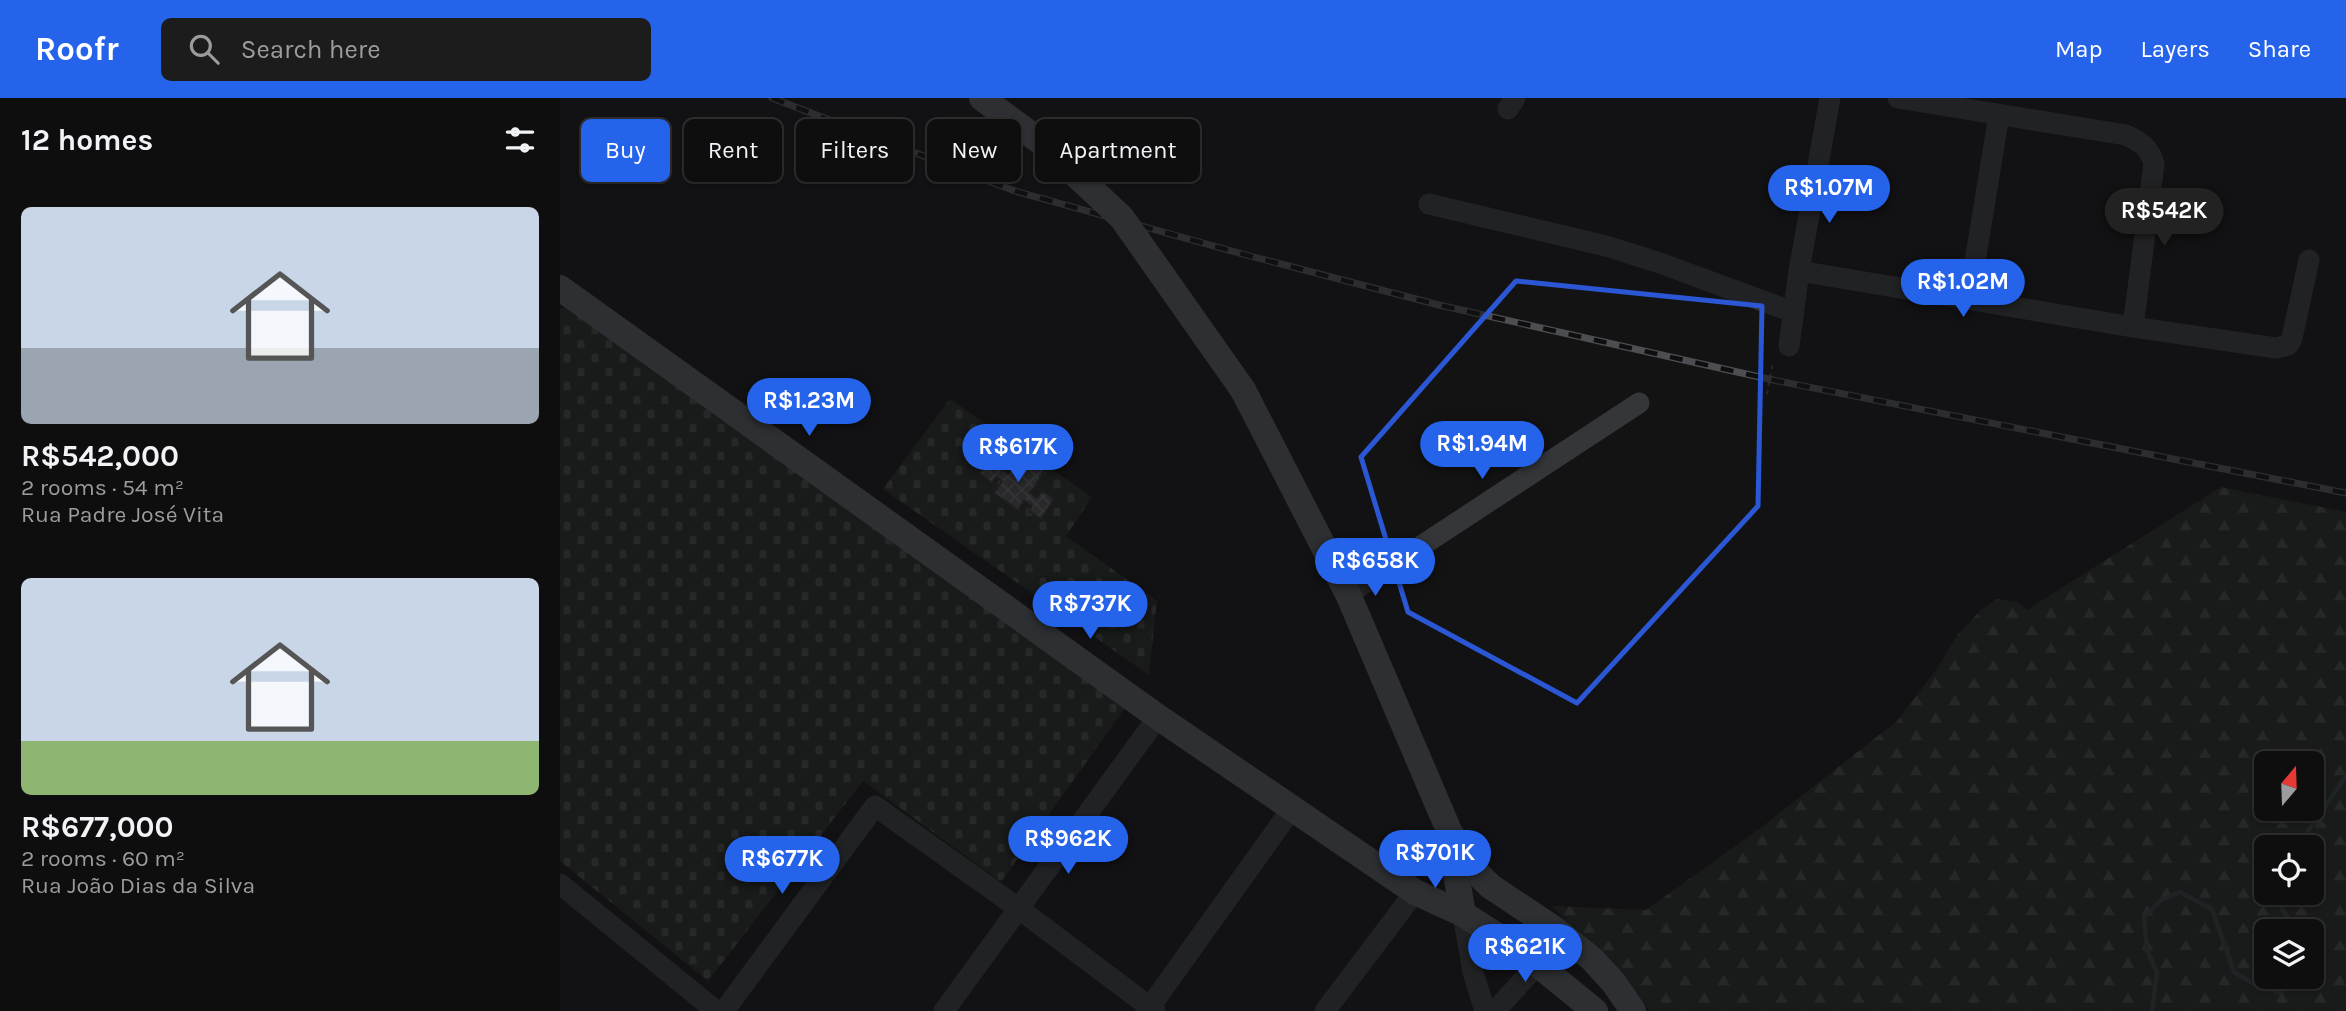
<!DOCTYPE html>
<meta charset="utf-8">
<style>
body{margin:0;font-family:Karla,sans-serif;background:#1c1c1d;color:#f1f3f6;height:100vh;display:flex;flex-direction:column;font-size:26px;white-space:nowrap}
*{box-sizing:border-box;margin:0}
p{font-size:23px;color:#9b9c9e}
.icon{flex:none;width:38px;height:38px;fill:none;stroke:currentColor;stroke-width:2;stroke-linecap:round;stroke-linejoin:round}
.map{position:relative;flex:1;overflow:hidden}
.side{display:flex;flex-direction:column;background:#0e0e0f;width:560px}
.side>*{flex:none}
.guide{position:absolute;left:21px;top:21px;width:665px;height:63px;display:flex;gap:14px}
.needle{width:46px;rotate:19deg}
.controls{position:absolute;left:1694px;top:653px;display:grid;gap:14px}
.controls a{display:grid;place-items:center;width:70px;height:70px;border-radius:10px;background:#0e0e0f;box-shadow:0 2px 5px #0004,0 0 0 2px #2e2e2f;font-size:35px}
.price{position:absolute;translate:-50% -60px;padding:0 16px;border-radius:24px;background:#2563eb;color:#fff;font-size:23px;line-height:46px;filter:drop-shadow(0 2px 4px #0008)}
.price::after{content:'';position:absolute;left:50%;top:42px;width:21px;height:16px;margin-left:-10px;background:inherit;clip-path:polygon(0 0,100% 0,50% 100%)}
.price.current{background:#222;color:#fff}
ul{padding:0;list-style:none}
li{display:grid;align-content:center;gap:14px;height:371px;padding:0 21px}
li span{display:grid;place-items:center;height:217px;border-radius:10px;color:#555}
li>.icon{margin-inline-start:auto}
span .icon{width:126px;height:126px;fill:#fffc;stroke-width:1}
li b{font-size:30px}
h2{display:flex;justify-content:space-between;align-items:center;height:84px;padding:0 21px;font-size:30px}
.tag{padding:0 24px;border-radius:10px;background:#0e0e0f;box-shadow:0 2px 5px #0004,0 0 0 2px #2e2e2f;font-size:24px;line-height:63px}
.tag.current{background:#2563eb;color:#fff}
header{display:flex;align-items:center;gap:42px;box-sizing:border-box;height:98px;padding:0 35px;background:#2563eb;color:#fff}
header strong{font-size:33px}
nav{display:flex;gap:38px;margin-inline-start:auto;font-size:24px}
.search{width:490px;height:63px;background:#1c1c1d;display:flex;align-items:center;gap:18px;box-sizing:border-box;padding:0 24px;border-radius:10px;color:#9b9c9e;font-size:26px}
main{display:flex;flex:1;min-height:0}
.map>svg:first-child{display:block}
</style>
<header>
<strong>Roofr</strong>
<div class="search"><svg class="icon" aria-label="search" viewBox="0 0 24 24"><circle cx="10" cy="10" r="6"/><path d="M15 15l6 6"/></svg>Search here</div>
<nav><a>Map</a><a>Layers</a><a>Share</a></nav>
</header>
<main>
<section class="side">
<h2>12 homes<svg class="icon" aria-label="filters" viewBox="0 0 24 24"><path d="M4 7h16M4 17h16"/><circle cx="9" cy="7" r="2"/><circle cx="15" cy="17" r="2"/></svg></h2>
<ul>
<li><span style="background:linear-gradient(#c9d6e8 65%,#9aa5b1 0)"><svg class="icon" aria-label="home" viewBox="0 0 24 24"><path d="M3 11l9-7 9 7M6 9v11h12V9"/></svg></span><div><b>R$542,000</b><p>2 rooms · 54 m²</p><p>Rua Padre José Vita</p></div></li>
<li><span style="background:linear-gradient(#c9d6e8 75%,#8fb573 0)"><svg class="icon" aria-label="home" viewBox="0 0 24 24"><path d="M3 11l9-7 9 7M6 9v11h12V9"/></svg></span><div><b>R$677,000</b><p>2 rooms · 60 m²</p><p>Rua João Dias da Silva</p></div></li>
</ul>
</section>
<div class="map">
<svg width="1786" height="913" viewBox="0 0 1786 913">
<defs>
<pattern id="forest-firs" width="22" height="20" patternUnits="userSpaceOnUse" patternTransform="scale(1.75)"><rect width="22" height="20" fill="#202620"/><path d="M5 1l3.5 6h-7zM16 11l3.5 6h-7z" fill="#3d433e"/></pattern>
<pattern id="cemetery-stones" width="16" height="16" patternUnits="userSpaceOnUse" patternTransform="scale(1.75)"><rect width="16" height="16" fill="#202620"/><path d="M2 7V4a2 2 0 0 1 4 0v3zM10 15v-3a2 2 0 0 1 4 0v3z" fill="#3d433e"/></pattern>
<pattern id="building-cross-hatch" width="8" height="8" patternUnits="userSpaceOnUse" patternTransform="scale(1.75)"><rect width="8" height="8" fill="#454649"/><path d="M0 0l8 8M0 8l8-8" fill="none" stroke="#5d5e61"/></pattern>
</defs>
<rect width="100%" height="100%" fill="#131314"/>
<path fill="url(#forest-firs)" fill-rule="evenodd" d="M1661,389L1786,414V913H1090L1065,883L992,808L1086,812L1203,728L1337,623L1376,572L1396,539L1421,512L1437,501L1457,504L1467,512ZM1706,665H1752V710H1706ZM1706,749H1752V794H1706ZM1706,833H1752V878H1706Z"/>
<g fill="url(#cemetery-stones)">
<polygon points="9,209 565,610 441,784 303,683 148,883 0,763 0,210"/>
<polygon points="390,301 532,399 506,438 597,503 589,577 323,391"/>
</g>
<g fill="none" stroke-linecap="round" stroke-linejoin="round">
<g stroke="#30393d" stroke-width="4.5">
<polyline points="1737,749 1786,678"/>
<polyline points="1722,794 1720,807 1736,833"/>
<polyline points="1592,913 1597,875 1587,852 1584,819 1601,802 1620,794 1652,811 1674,874 1694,886 1721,895 1735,878"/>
</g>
</g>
<polygon fill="url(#building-cross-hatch)" stroke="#2d2e30" stroke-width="2" points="432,357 445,366 441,371 448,376 460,357 485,373 470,395 477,400 482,393 494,401 481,421 469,413 472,408 464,402 458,412 434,395 442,383 436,379 432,385 419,375"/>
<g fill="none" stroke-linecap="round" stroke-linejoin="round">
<polyline stroke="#3a3d40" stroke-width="2.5" stroke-dasharray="3.5 5" stroke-linecap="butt" points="1207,296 1213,264"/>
<g stroke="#343639" stroke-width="21">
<path d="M1338,0L1566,37C1581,44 1590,50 1594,66L1573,229"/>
<polyline points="948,11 955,0"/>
<polyline points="869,106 1046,148 1097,164 1233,214"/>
<polyline points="1239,173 1573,229 1716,250 1728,247 1732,240 1749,162"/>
<polyline points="1409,200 1439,17"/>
<polyline points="1229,248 1239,173 1270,0"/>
<polyline points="788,496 1079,305"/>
<polyline points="0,786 156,913"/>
<polyline points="903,816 913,874 925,913"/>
<polyline points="164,913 315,708 458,810 595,913"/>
<polyline points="384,913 598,619"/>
<polyline points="587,913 733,709"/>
<polyline points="765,913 855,794"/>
<polyline points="935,913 978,866"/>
</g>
<g stroke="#515357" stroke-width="26">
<polyline points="422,0 481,44"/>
<polyline points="0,190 598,619 855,794 903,816 960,852 1035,913"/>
<polyline points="683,292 788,496 890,735 919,777 930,788 996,832 1032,861 1054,885 1073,913"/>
<polyline points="890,741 903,816"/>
</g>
<g stroke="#4c4e52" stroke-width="7">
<polyline id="rail" points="212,0 455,93 690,158 879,207 1213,282 1786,395"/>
</g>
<use href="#rail" stroke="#0e0e0f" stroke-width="4.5" stroke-dasharray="13" stroke-linecap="butt"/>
<polyline stroke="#515357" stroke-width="26" points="481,44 562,120 683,292"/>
</g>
<path d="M0 0H1786V913H0ZM956,183L1202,208L1198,408L1017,605L848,514L801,359Z" fill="#131314" fill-opacity=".55" fill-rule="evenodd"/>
<path fill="none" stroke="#2b57d4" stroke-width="5" stroke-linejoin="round" d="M956,183L1202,208L1198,408L1017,605L848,514L801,359Z"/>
</svg>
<div class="controls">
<a><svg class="needle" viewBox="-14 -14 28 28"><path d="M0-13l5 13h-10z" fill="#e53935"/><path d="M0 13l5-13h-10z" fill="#9b9c9e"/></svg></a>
<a><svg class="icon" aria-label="locate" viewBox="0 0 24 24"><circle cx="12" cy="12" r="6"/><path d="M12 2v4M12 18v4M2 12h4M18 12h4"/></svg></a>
<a><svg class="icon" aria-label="layers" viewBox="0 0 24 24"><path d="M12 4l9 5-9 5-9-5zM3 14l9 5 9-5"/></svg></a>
</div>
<b class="price" style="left:1269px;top:127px">R$1.07M</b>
<b class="price current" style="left:1604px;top:150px">R$542K</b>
<b class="price" style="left:1403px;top:221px">R$1.02M</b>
<b class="price" style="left:249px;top:340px">R$1.23M</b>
<b class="price" style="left:922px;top:383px">R$1.94M</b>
<b class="price" style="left:458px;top:386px">R$617K</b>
<b class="price" style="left:815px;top:500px">R$658K</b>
<b class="price" style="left:530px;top:543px">R$737K</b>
<b class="price" style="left:508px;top:778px">R$962K</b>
<b class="price" style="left:875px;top:792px">R$701K</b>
<b class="price" style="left:222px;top:798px">R$677K</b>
<b class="price" style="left:965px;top:886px">R$621K</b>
<div class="guide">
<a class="tag current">Buy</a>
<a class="tag">Rent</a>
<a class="tag">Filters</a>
<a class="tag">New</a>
<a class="tag">Apartment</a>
</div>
</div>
</main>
